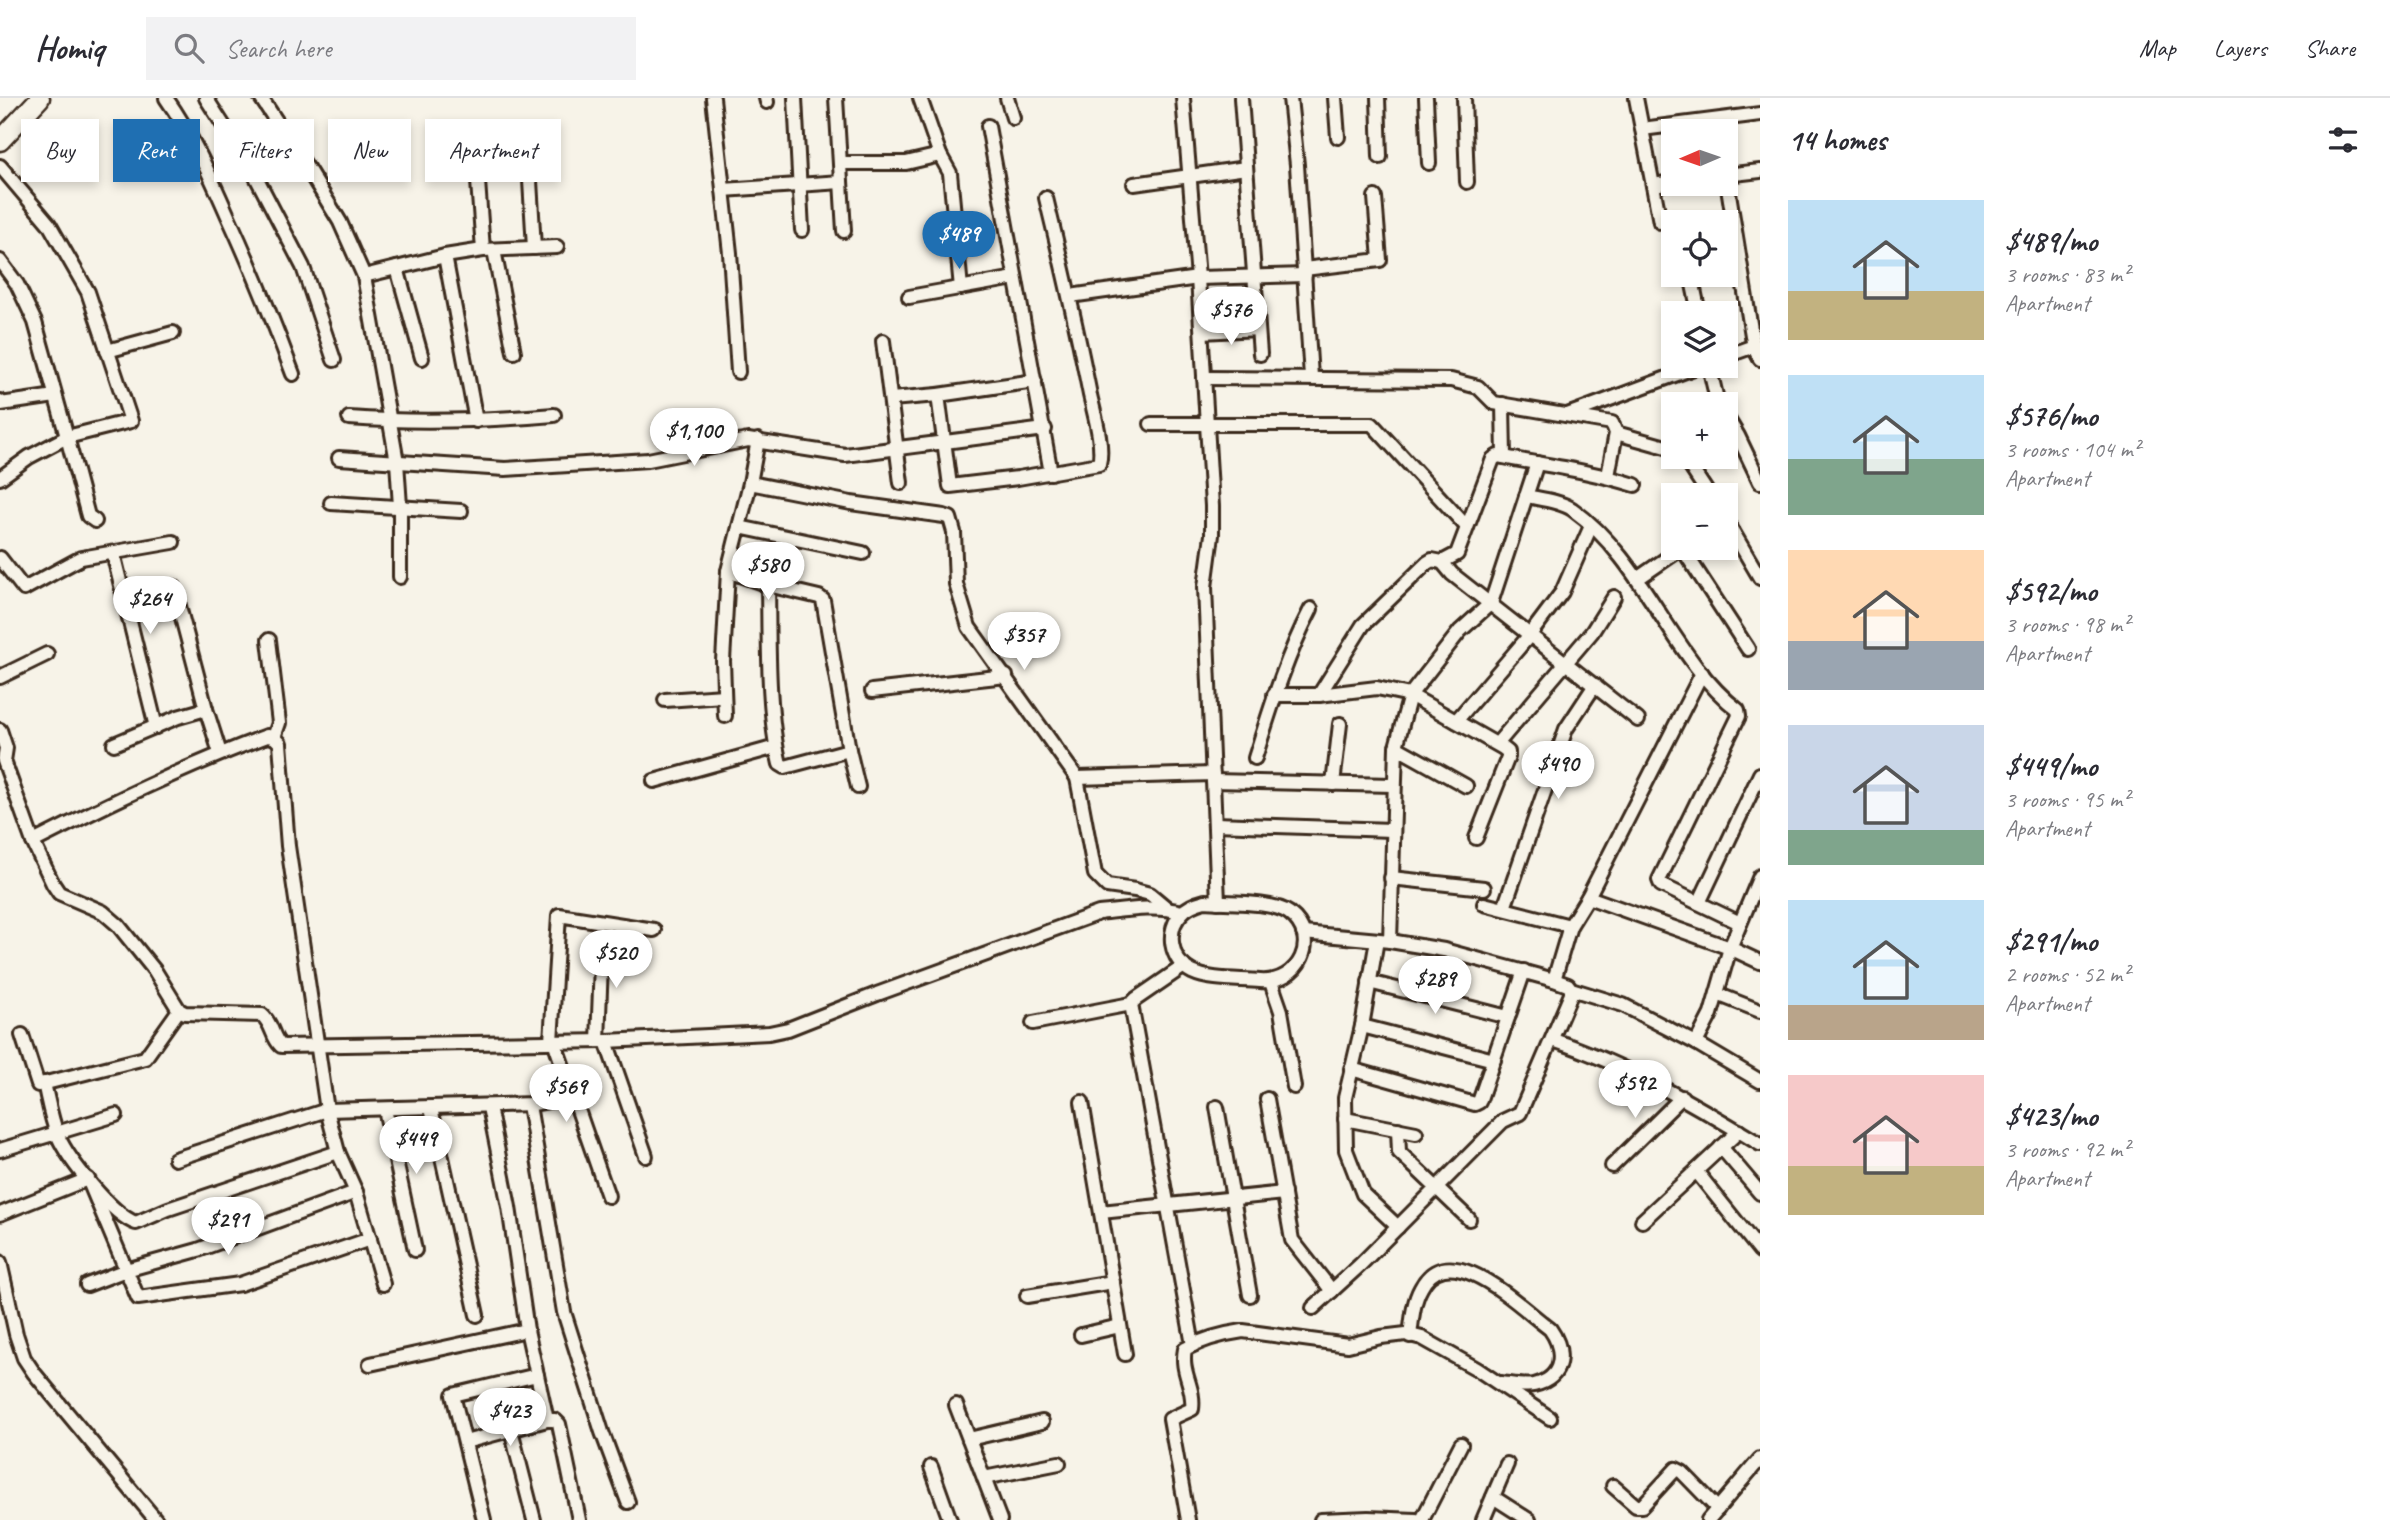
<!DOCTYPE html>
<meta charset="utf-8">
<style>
body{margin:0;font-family:Caveat,sans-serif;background:#f2f2f3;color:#2b2b33;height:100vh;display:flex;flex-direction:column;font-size:26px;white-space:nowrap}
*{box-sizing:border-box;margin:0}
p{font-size:23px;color:#7c7c81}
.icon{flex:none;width:38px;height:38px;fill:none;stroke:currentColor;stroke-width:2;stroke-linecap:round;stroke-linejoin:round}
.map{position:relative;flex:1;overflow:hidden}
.details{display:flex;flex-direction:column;background:#fff;width:630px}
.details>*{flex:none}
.banner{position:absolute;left:21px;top:21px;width:665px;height:63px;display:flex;gap:14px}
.needle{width:46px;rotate:268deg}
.buttons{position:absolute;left:1661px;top:21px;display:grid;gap:14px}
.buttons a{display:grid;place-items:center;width:77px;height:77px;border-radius:0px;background:#fff;box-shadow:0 4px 10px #0003;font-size:35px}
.price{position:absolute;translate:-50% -60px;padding:0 16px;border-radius:24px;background:#fff;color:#222;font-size:23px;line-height:46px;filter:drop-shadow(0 2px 4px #0008)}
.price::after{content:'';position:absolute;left:50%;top:42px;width:21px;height:16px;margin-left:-10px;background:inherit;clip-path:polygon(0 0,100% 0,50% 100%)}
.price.current{background:#1f6fb2;color:#fff}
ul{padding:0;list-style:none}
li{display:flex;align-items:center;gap:21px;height:175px;padding:0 28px}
li span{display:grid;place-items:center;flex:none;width:196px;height:140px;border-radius:0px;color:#555}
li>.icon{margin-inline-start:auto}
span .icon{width:84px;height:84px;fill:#fffc;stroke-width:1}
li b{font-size:30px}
h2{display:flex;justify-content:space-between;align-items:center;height:84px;padding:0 28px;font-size:30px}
.tag{padding:0 24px;border-radius:0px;background:#fff;box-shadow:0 4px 10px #0003;font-size:24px;line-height:63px}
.tag.current{background:#1f6fb2;color:#fff}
header{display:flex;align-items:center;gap:42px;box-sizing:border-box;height:98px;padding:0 35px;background:#fff;border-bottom:2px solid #e1e1e2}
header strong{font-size:33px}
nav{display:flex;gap:38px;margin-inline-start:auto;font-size:24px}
.search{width:490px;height:63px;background:#f2f2f3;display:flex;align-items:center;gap:18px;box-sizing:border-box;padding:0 24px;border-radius:0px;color:#7c7c81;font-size:26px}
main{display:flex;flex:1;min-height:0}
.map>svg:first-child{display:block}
</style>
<header>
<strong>Homiq</strong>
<div class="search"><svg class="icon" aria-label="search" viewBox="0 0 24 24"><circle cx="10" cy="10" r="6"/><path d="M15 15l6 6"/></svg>Search here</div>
<nav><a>Map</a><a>Layers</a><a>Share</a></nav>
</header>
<main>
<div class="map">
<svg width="1760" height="1422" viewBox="0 0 1760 1422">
<rect width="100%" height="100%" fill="#f7f3e8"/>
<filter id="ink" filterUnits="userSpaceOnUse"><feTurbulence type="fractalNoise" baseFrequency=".0143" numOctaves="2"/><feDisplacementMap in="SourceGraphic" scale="14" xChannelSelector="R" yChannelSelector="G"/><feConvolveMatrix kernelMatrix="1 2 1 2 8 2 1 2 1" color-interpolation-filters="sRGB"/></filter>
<g filter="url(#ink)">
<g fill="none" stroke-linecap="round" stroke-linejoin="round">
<g stroke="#3b2a1e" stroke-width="18">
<g id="minor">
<path d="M166,0C192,37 210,77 228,118C252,170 273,222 293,276"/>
<polyline points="206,0 254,75 303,169 334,262"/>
<polyline points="261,0 306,68 340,124 364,178 397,364 400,408 400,479"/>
<polyline points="713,0 730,155 738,274"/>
<polyline points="766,0 767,4"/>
<polyline points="795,0 802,132"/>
<polyline points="836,0 844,133"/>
<polyline points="920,0 940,57 950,75 961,190"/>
<polyline points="1007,0 1013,20"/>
<polyline points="1183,0 1198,180 1212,408 1212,437 1205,489 1218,804"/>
<polyline points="1241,0 1260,256"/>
<polyline points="1290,0 1297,67 1311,279"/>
<polyline points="1335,0 1338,39"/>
<polyline points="1378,0 1380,59"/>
<polyline points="1426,0 1429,65"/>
<polyline points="1464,0 1467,84"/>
<polyline points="1636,0 1660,124 1681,122 1681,124"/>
<polyline points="988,28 1051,375"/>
<polyline points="1642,31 1760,16"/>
<polyline points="475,42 483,152"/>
<polyline points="528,49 534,150"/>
<polyline points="840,65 906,65 940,57"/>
<polyline points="0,68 49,126 88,194 131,323 67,339 88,418 95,423"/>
<polyline points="1726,77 1754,250 1760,261"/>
<polyline points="1726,77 1760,73"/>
<polyline points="1134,86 1246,70"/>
<polyline points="1653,87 1673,84"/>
<polyline points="723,92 841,84"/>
<polyline points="494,152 514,254"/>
<polyline points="445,158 476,323"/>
<polyline points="0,163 17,186 35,224 67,339 29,359 0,380"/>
<polyline points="397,170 422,260"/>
<polyline points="1304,171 1380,162 1375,99"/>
<polyline points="1691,177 1699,215"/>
<polyline points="364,178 445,158 483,152 557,149"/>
<polyline points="1070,198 1198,180 1305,177"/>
<polyline points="909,199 1015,180"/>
<polyline points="1202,234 1258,231"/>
<polyline points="883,243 901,385"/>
<polyline points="107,253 173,235"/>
<polyline points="1726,258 1754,248"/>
<polyline points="1709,268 1718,306"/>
<polyline points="1204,280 1451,282 1478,289 1494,305 1612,325 1616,335 1608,378"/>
<path d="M938,297L950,388L1018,380L1099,366C1104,348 1094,315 1090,297C1077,231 1062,166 1046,100"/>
<polyline points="891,301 938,297 1035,283"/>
<polyline points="0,303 1,306 55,298"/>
<polyline points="1503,306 1504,359"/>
<polyline points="1567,317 1699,268"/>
<polyline points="1726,318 1738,338 1760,384"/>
<path d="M349,320C418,325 485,323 554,317"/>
<polyline points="1151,326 1372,326 1467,429"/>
<polyline points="1616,335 1673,351"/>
<polyline points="1684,359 1709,397"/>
<polyline points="339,360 505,371 648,362 748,342 845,357 1045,331"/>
<polyline points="750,385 851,405 944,418 950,420 954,434 956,486 969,529 1077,680 1095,776 1107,788 1135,792 1150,796 1168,811"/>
<path d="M1526,398C1540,401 1560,403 1572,411C1645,463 1671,560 1738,612L1739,618L1659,782L1661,787L1740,825"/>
<polyline points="331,405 461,413"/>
<polyline points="1726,422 1760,480"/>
<polyline points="739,429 863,455"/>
<polyline points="1682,450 1748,551"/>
<polyline points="113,455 156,629"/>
<polyline points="0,460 24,491 81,460 173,444"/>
<polyline points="1442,464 1452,476 1638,622"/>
<path d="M728,473L768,487L819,499L823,502L849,652L785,669L780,666C767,613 769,542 768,487"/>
<polyline points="1637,481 1682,450"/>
<polyline points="174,489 206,611 220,655"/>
<polyline points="269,542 279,625 274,639"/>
<polyline points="0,579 47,556"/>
<polyline points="872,593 1006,578"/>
<polyline points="1274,597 1319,597 1377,590 1410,597 1503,650 1508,654 1508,659 1476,740"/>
<path d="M1319,597L1363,527L1427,465L1432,462L1442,464L1457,456L1493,361L1498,358C1544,367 1591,373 1635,387"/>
<polyline points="665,602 724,598"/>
<polyline points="725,618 723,563 728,473 750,385 758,342"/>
<polyline points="1456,623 1529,538 1562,494 1591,428"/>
<path d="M0,632L6,650L4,663L33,744L53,786L59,795L103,814L118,827L155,873L179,912L185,915L262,917C273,926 271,938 281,948L606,943L769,935L788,931L877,896L1099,815C1127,812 1155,807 1182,814"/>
<polyline points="274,639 280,645 288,748 327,1012 338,1054 356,1094 383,1186"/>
<polyline points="114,646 178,619 206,611"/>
<polyline points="1497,646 1592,534 1614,499"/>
<polyline points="1396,649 1466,688"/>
<polyline points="849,652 858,689"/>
<path d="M1255,660C1271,609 1286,559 1311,511"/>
<polyline points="1077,680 1213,676"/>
<polyline points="654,683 776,649"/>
<polyline points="1213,683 1393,687"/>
<polyline points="1333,686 1340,626"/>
<polyline points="1215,726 1392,732"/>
<path d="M33,744C110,705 186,668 267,638L274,639"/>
<polyline points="1391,780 1484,790"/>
<polyline points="1588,799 1730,850 1760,864"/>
<path d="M1205,803C1227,805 1273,803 1289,815C1322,840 1299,886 1260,883C1239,881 1211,883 1192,874C1170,863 1165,832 1182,815C1188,808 1197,805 1205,803Z"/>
<polyline points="1699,805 1760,676"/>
<polyline points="1484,806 1570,828"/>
<polyline points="1504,810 1566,631 1595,587"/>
<polyline points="1303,835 1390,843 1444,852 1554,882 1568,887 1571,891 1623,907 1696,945 1760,983"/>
<polyline points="1377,842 1362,928 1345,1000 1346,1052 1363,1096 1398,1129"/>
<polyline points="1390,843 1396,649 1410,597 1460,533 1491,505 1537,365"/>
<polyline points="1184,868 1136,901 1131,906 1193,1247"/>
<polyline points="1554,882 1570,828 1588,799 1702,575"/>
<polyline points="1271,884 1281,913 1294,989"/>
<polyline points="1369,884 1508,919"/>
<polyline points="1717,896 1760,913"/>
<polyline points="1033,925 1131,906"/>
<polyline points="1362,928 1494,962"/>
<polyline points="22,937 38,987 145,960 179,912"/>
<path d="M1553,942C1626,966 1694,1006 1760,1046"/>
<polyline points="551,943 559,817 654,832"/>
<polyline points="554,943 608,1098"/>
<polyline points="598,943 602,840"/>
<polyline points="606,943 646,1058"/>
<polyline points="1696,945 1711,916 1730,850 1760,778"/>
<polyline points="1351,971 1475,1006 1479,1004 1524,873"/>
<path d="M44,985C48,1002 51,1021 58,1038C68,1061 112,1117 136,1125L168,1111L338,1054"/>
<polyline points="1267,1001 1292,1142 1332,1193"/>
<polyline points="1082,1004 1125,1256"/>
<polyline points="529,1007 564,1214 602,1334 628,1404"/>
<polyline points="489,1009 509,1109 527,1232 547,1322"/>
<polyline points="1217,1009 1250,1197"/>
<polyline points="431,1010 477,1217"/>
<polyline points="385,1011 415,1152"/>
<polyline points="1345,1021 1416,1035"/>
<polyline points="1398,1031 1399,1054 1469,1121"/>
<polyline points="1721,1049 1760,1095"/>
<polyline points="0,1052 116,1017"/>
<polyline points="175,1061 327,1012 533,1006 575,998"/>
<polyline points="1612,1068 1682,999"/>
<polyline points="1696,1073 1760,1153"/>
<polyline points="1101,1114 1284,1095"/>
<polyline points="0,1116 88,1081 138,1200 240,1186 370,1141"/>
<polyline points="1642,1123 1739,1033"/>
<polyline points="0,1164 16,1236 24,1260 34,1275 156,1422"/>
<polyline points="87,1187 126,1172 198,1152 356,1094"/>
<polyline points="1027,1198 1113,1184"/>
<polyline points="1313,1210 1360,1167 1503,1023 1520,1015 1571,896 1571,891"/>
<polyline points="1081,1237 1120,1228"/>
<path d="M1410,1238C1412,1222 1413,1204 1421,1190C1449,1136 1520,1209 1550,1231C1565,1252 1565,1280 1534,1287C1525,1289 1511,1286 1501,1285"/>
<polyline points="370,1266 527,1232"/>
<polyline points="956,1307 1000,1422"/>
<polyline points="511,1332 534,1422"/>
<polyline points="969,1341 1042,1324"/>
<polyline points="465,1344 547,1322 555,1322 559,1326 579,1422"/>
<polyline points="931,1369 950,1422"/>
<polyline points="984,1380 1059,1365"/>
<polyline points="1613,1388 1636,1408 1642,1408 1676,1371 1682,1374 1718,1411"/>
<polyline points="1493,1399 1529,1422"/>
<polyline points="484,1422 453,1297 537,1277"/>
<path d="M1188,1422L1170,1321L1192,1311C1195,1288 1180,1275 1185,1251C1203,1241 1222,1236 1243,1233L1348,1247L1381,1239L1406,1236L1422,1240L1477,1271L1550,1320"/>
<polyline points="1321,1422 1368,1420 1416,1422"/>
<polyline points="1422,1422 1461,1346"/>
<polyline points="1483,1422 1507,1366"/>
<polyline points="1708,1422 1760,1361"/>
</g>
</g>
<g stroke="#3b2a1e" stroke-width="23">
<polyline id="secondary" points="0,43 40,0"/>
</g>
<use href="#minor" stroke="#f7f3e8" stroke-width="12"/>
<use href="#secondary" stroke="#f7f3e8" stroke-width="18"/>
</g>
</g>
</svg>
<div class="buttons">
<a><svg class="needle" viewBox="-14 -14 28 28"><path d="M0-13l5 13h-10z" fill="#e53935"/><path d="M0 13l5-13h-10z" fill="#7c7c81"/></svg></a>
<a><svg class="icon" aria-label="locate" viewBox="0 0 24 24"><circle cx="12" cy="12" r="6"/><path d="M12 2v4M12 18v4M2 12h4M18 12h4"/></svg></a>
<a><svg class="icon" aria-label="layers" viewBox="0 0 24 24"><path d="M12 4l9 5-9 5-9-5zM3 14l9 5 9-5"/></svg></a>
<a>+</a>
<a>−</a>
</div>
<b class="price current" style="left:959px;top:173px">$489</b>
<b class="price" style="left:1231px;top:249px">$576</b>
<b class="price" style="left:694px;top:370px">$1,100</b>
<b class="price" style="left:768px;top:504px">$580</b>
<b class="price" style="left:150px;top:538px">$264</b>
<b class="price" style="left:1024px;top:574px">$357</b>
<b class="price" style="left:1558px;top:703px">$490</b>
<b class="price" style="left:616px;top:892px">$520</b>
<b class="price" style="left:1435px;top:918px">$289</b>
<b class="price" style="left:1635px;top:1022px">$592</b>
<b class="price" style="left:566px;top:1026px">$569</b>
<b class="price" style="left:416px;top:1078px">$449</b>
<b class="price" style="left:228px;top:1159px">$291</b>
<b class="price" style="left:510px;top:1350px">$423</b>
<div class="banner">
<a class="tag">Buy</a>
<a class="tag current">Rent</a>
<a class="tag">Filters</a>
<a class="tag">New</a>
<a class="tag">Apartment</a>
</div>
</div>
<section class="details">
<h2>14 homes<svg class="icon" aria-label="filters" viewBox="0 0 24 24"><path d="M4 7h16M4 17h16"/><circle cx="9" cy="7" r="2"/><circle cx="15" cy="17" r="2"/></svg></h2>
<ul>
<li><span style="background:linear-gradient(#bfe0f5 65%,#c2b280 0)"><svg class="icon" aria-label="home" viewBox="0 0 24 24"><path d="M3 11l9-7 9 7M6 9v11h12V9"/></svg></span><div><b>$489/mo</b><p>3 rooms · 83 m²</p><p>Apartment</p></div></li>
<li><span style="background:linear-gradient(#bfe0f5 60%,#7fa58c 0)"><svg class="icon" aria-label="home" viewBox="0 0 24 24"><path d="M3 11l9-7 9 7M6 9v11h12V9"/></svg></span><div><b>$576/mo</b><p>3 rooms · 104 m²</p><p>Apartment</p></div></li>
<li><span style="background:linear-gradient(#ffd9b3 65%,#9aa5b1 0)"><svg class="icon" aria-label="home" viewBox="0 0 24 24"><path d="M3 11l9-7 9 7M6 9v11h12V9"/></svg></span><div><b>$592/mo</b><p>3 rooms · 98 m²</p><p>Apartment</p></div></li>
<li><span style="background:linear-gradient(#c9d6e8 75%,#7fa58c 0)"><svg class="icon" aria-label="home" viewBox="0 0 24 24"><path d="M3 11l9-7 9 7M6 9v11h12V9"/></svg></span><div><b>$449/mo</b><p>3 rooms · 95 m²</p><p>Apartment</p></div></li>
<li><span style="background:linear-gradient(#bfe0f5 75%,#b9a48a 0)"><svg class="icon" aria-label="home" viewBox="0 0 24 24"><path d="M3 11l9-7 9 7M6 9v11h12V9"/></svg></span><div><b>$291/mo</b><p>2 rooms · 52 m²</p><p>Apartment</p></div></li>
<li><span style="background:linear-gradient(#f6c9c9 65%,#c2b280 0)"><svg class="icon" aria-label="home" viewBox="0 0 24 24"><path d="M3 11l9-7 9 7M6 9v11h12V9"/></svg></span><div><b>$423/mo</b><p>3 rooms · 92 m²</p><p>Apartment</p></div></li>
</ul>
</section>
</main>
